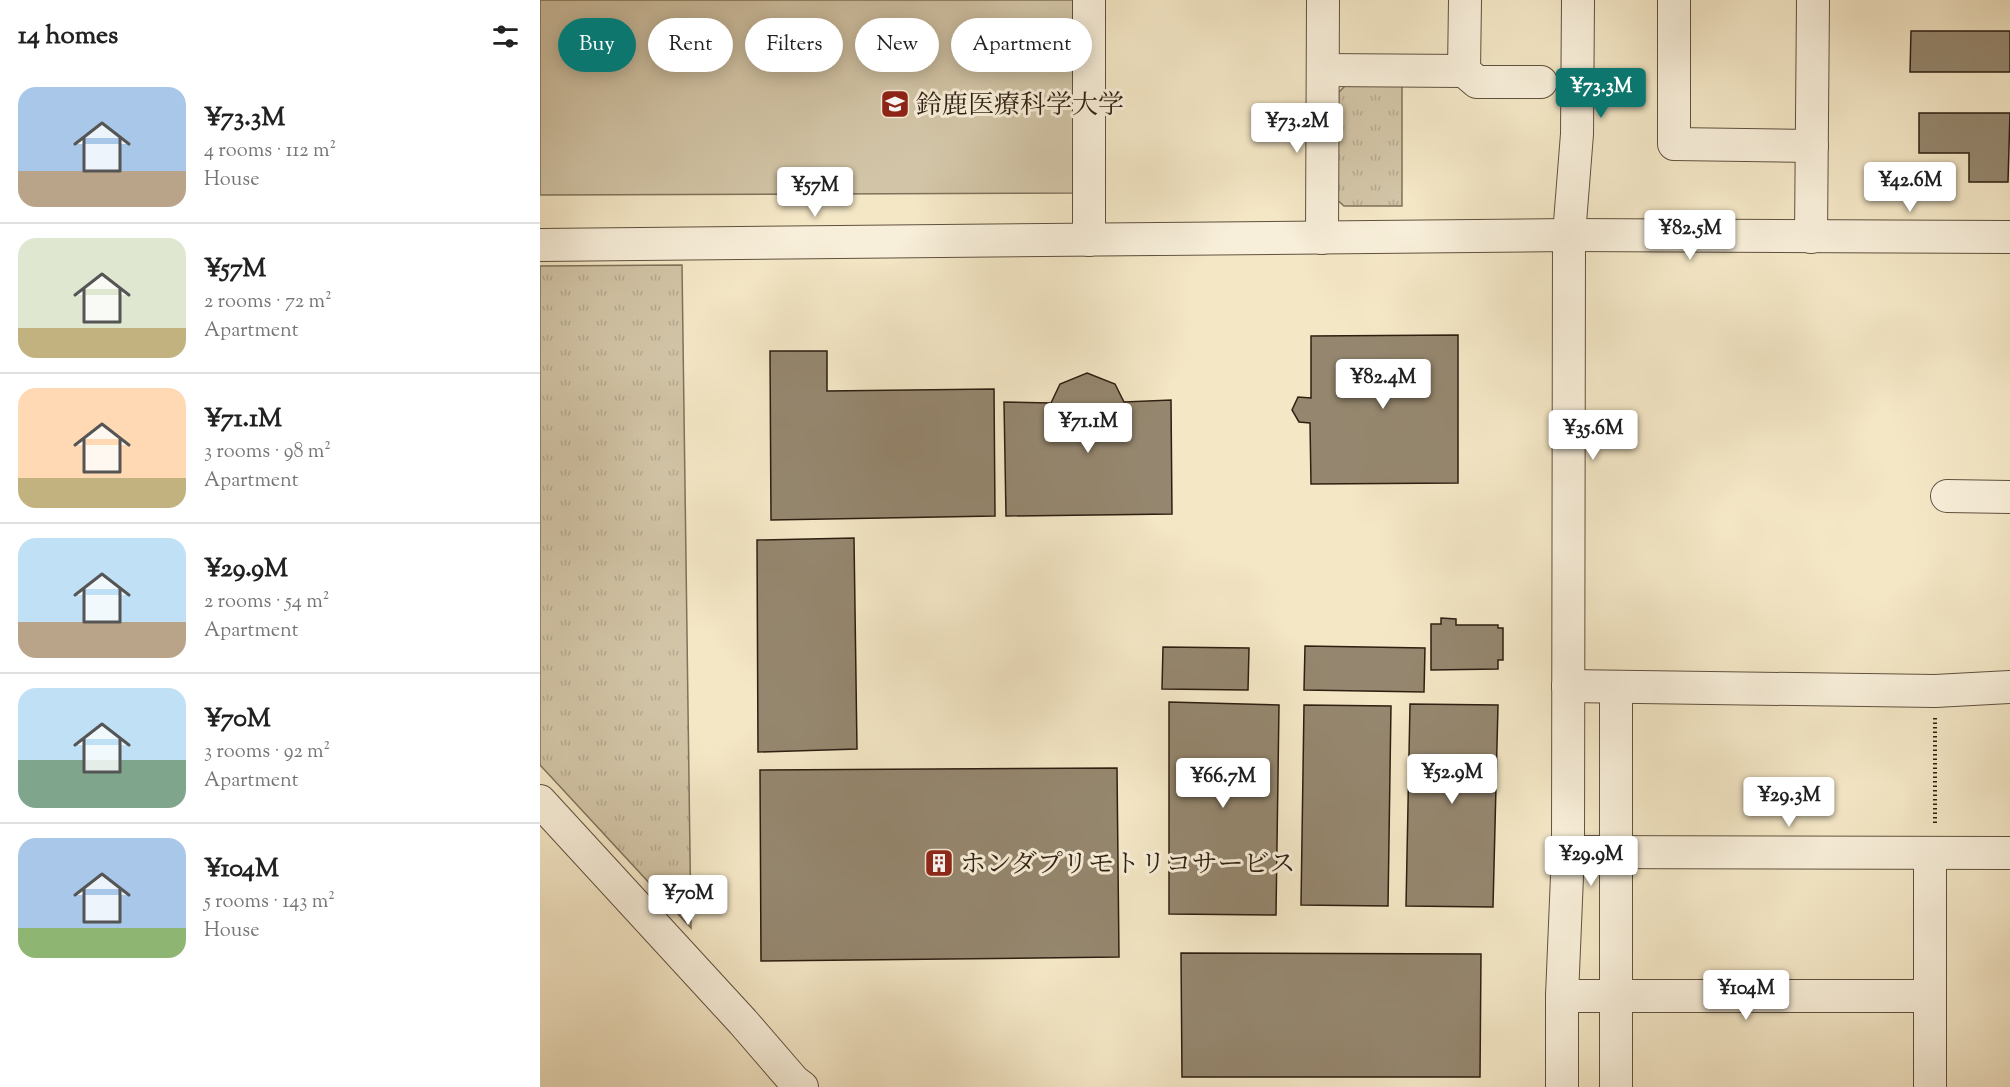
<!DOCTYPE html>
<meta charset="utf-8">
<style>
body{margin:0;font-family:"Sorts Mill Goudy","Noto Serif JP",serif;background:#f6f6f6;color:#222;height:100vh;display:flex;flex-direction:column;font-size:22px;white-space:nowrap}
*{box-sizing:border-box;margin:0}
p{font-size:20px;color:#767676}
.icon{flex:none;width:33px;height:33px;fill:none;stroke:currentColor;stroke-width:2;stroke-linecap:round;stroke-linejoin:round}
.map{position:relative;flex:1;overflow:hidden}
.panel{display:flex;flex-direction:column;background:#fff;width:540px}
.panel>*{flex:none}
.hud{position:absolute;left:18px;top:18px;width:570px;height:54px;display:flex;gap:12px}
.price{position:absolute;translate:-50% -51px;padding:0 14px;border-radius:6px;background:#fff;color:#222;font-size:20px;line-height:39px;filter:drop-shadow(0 2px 3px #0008)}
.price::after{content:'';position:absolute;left:50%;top:36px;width:18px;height:14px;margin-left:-9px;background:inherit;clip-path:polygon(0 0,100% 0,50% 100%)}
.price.on{background:#0f766e;color:#fff}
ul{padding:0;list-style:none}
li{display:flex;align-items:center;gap:18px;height:150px;padding:0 18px}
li+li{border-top:2px solid #e0e0e0}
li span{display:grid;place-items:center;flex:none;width:168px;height:120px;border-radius:18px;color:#555}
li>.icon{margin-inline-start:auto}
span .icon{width:72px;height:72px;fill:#fffc;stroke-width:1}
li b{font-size:26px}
h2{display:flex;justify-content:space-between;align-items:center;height:72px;padding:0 18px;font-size:26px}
.pill{padding:0 21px;border-radius:27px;background:#fff;box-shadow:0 3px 15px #0003;font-size:21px;line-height:54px}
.pill.on{background:#0f766e;color:#fff}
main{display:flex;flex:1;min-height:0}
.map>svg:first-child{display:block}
</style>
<main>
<section class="panel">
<h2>14 homes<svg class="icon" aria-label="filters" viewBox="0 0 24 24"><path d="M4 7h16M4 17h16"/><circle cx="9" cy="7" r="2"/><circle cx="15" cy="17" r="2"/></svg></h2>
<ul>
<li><span style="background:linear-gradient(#a9c7e8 70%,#b9a48a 0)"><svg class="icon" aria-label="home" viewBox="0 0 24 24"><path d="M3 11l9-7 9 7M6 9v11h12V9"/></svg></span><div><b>¥73.3M</b><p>4 rooms · 112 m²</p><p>House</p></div></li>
<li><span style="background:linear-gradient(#dfe7d0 75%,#c2b280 0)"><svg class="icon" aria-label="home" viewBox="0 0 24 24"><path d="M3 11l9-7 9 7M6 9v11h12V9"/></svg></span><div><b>¥57M</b><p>2 rooms · 72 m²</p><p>Apartment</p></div></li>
<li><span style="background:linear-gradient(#ffd9b3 75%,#c2b280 0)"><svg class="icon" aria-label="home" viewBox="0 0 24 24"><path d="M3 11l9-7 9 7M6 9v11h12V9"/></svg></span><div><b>¥71.1M</b><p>3 rooms · 98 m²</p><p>Apartment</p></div></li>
<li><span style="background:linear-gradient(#bfe0f5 70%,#b9a48a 0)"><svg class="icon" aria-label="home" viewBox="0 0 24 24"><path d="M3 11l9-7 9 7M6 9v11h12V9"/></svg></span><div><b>¥29.9M</b><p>2 rooms · 54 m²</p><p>Apartment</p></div></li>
<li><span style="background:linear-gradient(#bfe0f5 60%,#7fa58c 0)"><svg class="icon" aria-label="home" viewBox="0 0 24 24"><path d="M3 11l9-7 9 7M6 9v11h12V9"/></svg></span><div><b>¥70M</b><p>3 rooms · 92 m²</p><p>Apartment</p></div></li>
<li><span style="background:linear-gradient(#a9c7e8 75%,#8fb573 0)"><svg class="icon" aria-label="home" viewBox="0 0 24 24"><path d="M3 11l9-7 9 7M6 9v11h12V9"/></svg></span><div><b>¥104M</b><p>5 rooms · 143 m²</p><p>House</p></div></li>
</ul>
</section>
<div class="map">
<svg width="1470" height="1087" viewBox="0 0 1470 1087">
<defs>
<pattern id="park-tufts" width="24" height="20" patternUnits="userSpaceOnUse" patternTransform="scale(1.5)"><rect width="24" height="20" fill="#d2c5a7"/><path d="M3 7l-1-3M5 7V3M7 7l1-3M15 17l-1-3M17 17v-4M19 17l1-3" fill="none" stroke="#b5a98f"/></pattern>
</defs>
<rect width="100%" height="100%" fill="#f4e7c6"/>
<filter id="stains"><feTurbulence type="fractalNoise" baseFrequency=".00333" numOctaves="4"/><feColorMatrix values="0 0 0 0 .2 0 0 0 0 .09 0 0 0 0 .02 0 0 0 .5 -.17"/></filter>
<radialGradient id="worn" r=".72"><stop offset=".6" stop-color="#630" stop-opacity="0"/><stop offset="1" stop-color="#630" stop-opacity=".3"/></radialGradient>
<g fill="url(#park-tufts)" stroke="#80725c" stroke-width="1.5">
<polygon points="862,82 862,206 804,206 794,197 796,95 808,83"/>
<polygon points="142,265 151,928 0,765 0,266"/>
</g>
<polygon fill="#d2c5a7" stroke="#80725c" stroke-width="1.5" points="0,0 537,0 539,193 0,195"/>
<g fill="#95876f" stroke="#2e1f11" stroke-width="1.5">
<polygon points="1371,31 1470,31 1470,72 1370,72"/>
<polygon points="1379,113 1470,113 1468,182 1429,182 1429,153 1379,153"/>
<polygon points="918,335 918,483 771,484 770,423 759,422 752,410 758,397 771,398 771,336"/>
<polygon points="230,351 287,351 287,391 454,389 455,516 231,520"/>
<polygon points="547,373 575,384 584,402 631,400 632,514 466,516 464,402 511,403 520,384"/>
<polygon points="314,538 317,749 218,752 217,540"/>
<polygon points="901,618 916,619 916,625 958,625 958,628 963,628 963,660 958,660 958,669 891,670 891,624 901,624"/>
<polygon points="765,646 885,648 884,692 764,690"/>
<polygon points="623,647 709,648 708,690 622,689"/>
<polygon points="629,702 739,705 736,915 629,914"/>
<polygon points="870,704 958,705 953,907 866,906"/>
<polygon points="764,705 851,706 848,906 761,905"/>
<polygon points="577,768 579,957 221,961 220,770"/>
<polygon points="641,953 941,954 940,1077 642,1077"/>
</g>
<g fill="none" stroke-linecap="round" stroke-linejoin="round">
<g stroke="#60513e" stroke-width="34">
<g id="minor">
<polyline points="549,0 549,240"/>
<polyline points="1134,0 1134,144 1272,146"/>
<polyline points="783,70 924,71 925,0"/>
<polyline points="924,71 937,82 1001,82"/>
<polyline points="1271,237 1273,0"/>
<polyline points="782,238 783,0"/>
<polyline points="0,245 1029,235 1470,237"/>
<polyline points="1407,496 1470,497"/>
<polyline points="1028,686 1395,691 1470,687"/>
<polyline points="0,801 203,1022 254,1081 262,1087"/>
<polyline points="1028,852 1470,853"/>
<polyline points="1390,853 1390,1087"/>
<polyline points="1022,996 1390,996"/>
<polyline points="1022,1087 1022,996 1028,852 1029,235 1037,134 1038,0"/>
<polyline points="1076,1087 1076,687"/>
</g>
</g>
<polyline stroke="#2e1f11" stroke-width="4" stroke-dasharray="1.5 3" stroke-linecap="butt" points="1395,718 1395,825"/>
<use href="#minor" stroke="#f8efda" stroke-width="32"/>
</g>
<defs>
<g id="university-square" transform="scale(1.5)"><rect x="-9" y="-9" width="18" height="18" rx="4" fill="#8f2418" stroke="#f8efda"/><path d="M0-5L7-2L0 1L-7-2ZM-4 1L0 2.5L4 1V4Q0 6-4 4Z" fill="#fff"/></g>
<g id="building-square" transform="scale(1.5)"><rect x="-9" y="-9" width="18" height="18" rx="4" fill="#8f2418" stroke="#f8efda"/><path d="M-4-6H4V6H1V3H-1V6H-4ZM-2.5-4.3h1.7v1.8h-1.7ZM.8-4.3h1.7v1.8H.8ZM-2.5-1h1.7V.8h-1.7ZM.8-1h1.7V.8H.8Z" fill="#fff"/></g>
</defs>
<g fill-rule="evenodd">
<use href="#university-square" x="355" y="104"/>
<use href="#building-square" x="399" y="863"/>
</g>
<g text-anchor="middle" stroke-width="6" stroke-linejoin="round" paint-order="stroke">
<g font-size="26" fill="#2e1f11" stroke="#f8efda" text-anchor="start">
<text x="376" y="113">鈴鹿医療科学大学</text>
<text x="420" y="872">ホンダプリモトリコサービス</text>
</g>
</g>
<rect width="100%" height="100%" filter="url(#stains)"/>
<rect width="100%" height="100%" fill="url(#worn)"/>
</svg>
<b class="price on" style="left:1061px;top:119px">¥73.3M</b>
<b class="price" style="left:757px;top:154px">¥73.2M</b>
<b class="price" style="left:1370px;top:213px">¥42.6M</b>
<b class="price" style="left:275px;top:218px">¥57M</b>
<b class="price" style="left:1150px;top:261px">¥82.5M</b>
<b class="price" style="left:843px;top:410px">¥82.4M</b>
<b class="price" style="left:548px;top:454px">¥71.1M</b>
<b class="price" style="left:1053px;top:461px">¥35.6M</b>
<b class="price" style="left:912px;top:805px">¥52.9M</b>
<b class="price" style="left:683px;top:809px">¥66.7M</b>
<b class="price" style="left:1249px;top:828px">¥29.3M</b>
<b class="price" style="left:1051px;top:887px">¥29.9M</b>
<b class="price" style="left:148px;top:926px">¥70M</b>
<b class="price" style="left:1206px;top:1021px">¥104M</b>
<div class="hud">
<a class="pill on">Buy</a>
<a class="pill">Rent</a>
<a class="pill">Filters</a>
<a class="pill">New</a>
<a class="pill">Apartment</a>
</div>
</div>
</main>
